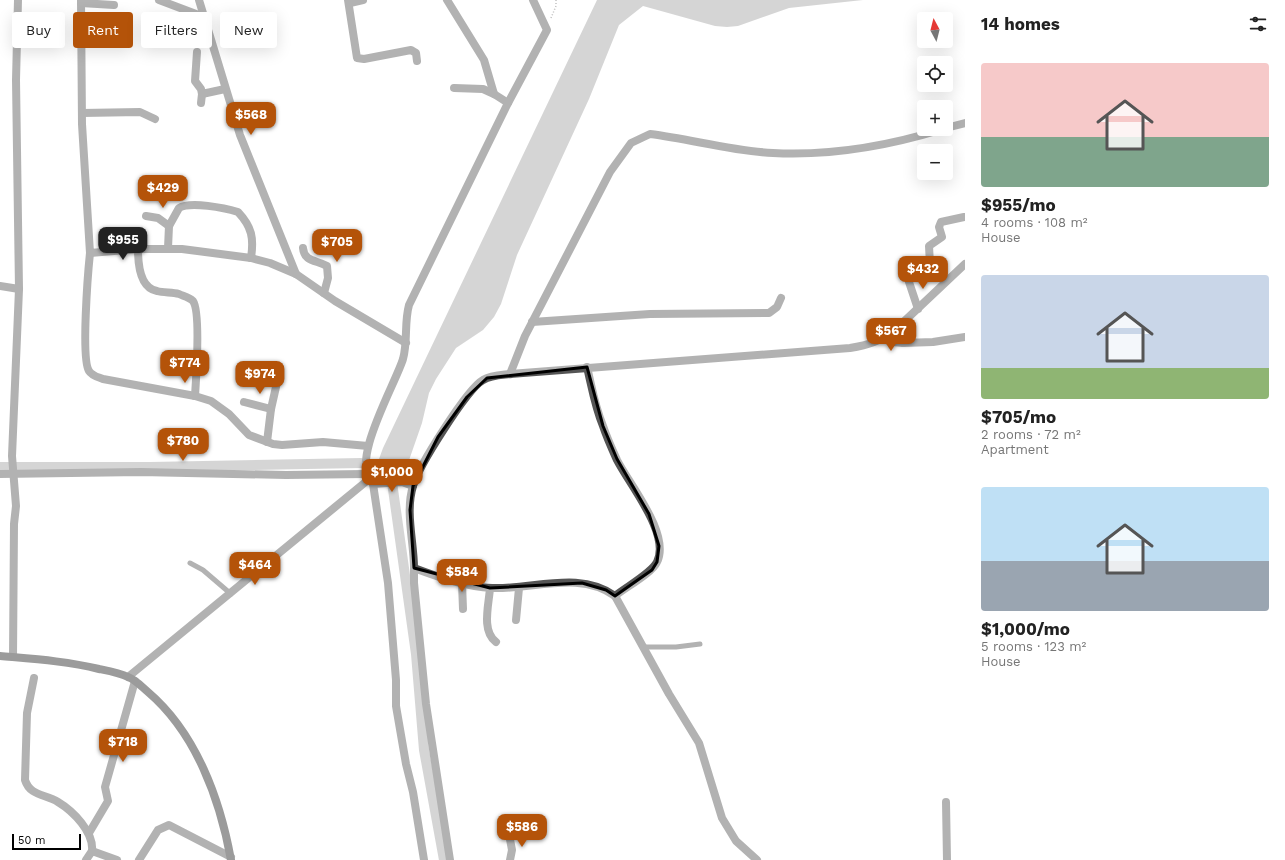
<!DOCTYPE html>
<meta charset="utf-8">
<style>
body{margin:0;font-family:"Work Sans",sans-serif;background:#f6f6f6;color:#222;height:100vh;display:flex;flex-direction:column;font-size:15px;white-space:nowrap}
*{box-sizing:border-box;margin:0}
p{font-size:13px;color:#767676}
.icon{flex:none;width:22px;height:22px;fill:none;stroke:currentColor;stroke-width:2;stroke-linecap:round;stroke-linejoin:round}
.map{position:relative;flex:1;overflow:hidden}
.panel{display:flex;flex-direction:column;background:#fff;width:320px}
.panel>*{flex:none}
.hud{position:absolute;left:12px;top:12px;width:380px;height:36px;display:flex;gap:8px}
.needle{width:26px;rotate:353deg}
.buttons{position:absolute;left:917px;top:12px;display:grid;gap:8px}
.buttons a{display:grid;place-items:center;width:36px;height:36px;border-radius:4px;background:#fff;box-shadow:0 4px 16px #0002;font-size:20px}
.scale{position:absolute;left:12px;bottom:10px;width:69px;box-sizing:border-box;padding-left:4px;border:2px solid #000;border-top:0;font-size:11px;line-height:14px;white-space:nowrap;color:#000;-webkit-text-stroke:3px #fff;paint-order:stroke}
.price{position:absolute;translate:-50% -34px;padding:0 9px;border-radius:8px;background:#b45309;color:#fff;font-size:13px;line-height:26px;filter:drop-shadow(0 1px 2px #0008)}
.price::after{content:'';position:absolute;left:50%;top:24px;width:12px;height:9px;margin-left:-6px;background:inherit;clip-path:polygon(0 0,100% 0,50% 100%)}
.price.on{background:#222;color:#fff}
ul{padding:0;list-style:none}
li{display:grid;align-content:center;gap:8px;height:212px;padding:0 16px}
li span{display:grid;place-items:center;height:124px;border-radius:4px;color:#555}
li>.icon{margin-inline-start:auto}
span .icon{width:72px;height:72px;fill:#fffc;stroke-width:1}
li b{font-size:17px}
h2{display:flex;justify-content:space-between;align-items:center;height:48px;padding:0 16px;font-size:17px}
.chip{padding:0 14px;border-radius:4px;background:#fff;box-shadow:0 4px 16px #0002;font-size:14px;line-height:36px}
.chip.on{background:#b45309;color:#fff}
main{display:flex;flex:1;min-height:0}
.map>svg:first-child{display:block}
</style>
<main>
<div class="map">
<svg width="965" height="860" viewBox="0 0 965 860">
<rect width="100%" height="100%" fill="#fff"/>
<polygon fill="#a3a3a3" points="597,0 863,0 789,8 738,26 727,27 715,26 643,6 619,25 589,99 517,255 501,304 494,317 483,330 456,348 436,379 429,393 422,423 407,466 391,469 384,467 379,459 383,448"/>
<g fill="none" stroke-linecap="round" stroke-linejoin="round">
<g stroke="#a3a3a3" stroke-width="10">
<polyline points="396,457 391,475 416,654 424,750 444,860"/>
<polyline points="0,467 150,467 361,463"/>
</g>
<polyline stroke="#777" stroke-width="1.5" stroke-dasharray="1 2" stroke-linecap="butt" points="551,18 556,6 556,0"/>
<g stroke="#555" stroke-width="5">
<polyline points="190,563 203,570 231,594"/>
<polyline points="643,647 676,647 700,644"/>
</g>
<g stroke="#555" stroke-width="8">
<polyline points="81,0 82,124 90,253 138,249 182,249 251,258 270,263 296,274 335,301 406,343"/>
<polyline points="159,0 204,17"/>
<polyline points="199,0 240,135 296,274"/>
<polyline points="348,0 357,58 364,59 411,50 416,53 417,61"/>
<polyline points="447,0 484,60 494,94 508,103"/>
<polyline points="81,3 114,5"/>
<polyline points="350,3 363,0"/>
<polyline points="197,52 195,81 201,89 202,94 225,89"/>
<polyline points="454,88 483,89 494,94"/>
<polyline points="201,103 202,94"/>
<polyline points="82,113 140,112 155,119"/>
<polyline points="946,128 965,123"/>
<polyline points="146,216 158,218 169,226"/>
<path d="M168,248L169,226L179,208C190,201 225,208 238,212C252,227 254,238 251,258"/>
<path d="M303,248C304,262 317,260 327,266L328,278L324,293"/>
<path d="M138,249C138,263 140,288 157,291C164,293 172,292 179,294C183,296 189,297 193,301C201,312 196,380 195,396"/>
<path d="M90,253C88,272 81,359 89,371C92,376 98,377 103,379L195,396L211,401L229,414L249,435L273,444L282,445L323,442L368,446"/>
<polyline points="0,286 19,289"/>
<polyline points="918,309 909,282 910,278 930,264 929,246 942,237 939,227 941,222 964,217"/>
<polyline points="532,322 650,314 769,313 777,307 781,298"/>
<polyline points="895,330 965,264"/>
<polyline points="884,339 892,342 903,343"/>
<path d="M587,367C592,388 595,407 603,426C607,438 612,449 617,460C629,484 671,534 657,562C652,573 626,587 615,596L669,694L699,743L722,818L736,841L757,860"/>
<path d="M510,374L525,336L610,172L631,143L650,134C691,139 731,151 773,153C831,156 888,146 943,129"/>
<polyline points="244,402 271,409"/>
<polyline points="267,442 271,409 278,378"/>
<polyline points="0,474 141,472 286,475 366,474"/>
<polyline points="373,484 388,583 396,680 396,706 406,764 413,792 424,860"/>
<path d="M413,486L402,482L373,484C348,464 395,385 403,359C408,341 404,323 409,305L508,103L547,30L533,0"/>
<polyline points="414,568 414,583 426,704 450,860"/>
<polyline points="462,583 463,609"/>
<path d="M490,588C489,604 481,631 496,642"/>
<path d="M615,596C579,570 533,590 492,588C466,587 438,577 414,568C414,542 405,512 413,486C418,467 467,389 483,380C491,375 502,375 510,374L850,348C868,345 881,341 895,330L903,343L933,342L965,337"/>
<polyline points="516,620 519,588"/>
<polyline points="13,657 14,524 16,506 12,456 19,289 16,80 18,0"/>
<polyline points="128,677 368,480"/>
<path d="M34,678L27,713L25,780C30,796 45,794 58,802C73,811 94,832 92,851"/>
<polyline points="946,802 947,860"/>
<polyline points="89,833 108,801 105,787 135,681"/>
<polyline points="509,834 512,850 510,860"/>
<polyline points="86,860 92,851 117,860"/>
<polyline points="139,860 158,830 169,825 231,857"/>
</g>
<path stroke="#222" stroke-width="8" d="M0,656C34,659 66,661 99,669C109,671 120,673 128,677C136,680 142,687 148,692C196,733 220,799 231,860"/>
</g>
<path d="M0 0H965V860H0ZM587,367L603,426L617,459L649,514L659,546L657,562L652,570L615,596L606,590L582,583L490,588L414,568L410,510L413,486L438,437L467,397L487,378Z" fill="#fff" fill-opacity=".55" fill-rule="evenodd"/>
<path fill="none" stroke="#000" stroke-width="3" stroke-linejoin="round" d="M587,367L603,426L617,459L649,514L659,546L657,562L652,570L615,596L606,590L582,583L490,588L414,568L410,510L413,486L438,437L467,397L487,378Z"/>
</svg>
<div class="buttons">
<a><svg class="needle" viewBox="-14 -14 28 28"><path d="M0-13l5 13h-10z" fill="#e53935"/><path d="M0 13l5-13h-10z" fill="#767676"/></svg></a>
<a><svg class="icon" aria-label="locate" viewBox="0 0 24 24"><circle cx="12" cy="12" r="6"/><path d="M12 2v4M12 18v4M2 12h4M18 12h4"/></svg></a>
<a>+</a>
<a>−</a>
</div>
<div class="scale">50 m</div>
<b class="price" style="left:251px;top:136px">$568</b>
<b class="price" style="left:163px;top:209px">$429</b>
<b class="price on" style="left:123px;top:261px">$955</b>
<b class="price" style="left:337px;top:263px">$705</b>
<b class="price" style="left:923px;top:290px">$432</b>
<b class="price" style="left:891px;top:352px">$567</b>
<b class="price" style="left:185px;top:384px">$774</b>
<b class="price" style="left:260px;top:395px">$974</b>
<b class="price" style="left:183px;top:462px">$780</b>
<b class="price" style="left:392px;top:493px">$1,000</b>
<b class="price" style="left:255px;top:586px">$464</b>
<b class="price" style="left:462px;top:593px">$584</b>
<b class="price" style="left:123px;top:763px">$718</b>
<b class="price" style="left:522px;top:848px">$586</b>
<div class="hud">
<a class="chip">Buy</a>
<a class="chip on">Rent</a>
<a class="chip">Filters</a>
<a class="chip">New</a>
</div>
</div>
<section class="panel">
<h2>14 homes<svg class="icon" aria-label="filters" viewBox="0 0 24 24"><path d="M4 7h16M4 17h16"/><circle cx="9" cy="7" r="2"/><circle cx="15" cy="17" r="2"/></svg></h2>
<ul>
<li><span style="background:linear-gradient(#f6c9c9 60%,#7fa58c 0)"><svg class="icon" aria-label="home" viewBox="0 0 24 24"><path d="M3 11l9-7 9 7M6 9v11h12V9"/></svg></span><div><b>$955/mo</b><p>4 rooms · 108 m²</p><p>House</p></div></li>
<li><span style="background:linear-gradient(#c9d6e8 75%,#8fb573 0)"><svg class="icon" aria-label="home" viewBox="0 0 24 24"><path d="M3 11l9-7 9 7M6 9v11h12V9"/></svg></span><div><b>$705/mo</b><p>2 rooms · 72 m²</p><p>Apartment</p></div></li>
<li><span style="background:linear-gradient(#bfe0f5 60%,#9aa5b1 0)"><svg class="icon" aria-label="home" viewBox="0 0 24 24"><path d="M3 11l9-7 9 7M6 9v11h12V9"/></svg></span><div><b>$1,000/mo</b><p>5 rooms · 123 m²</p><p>House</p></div></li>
</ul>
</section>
</main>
